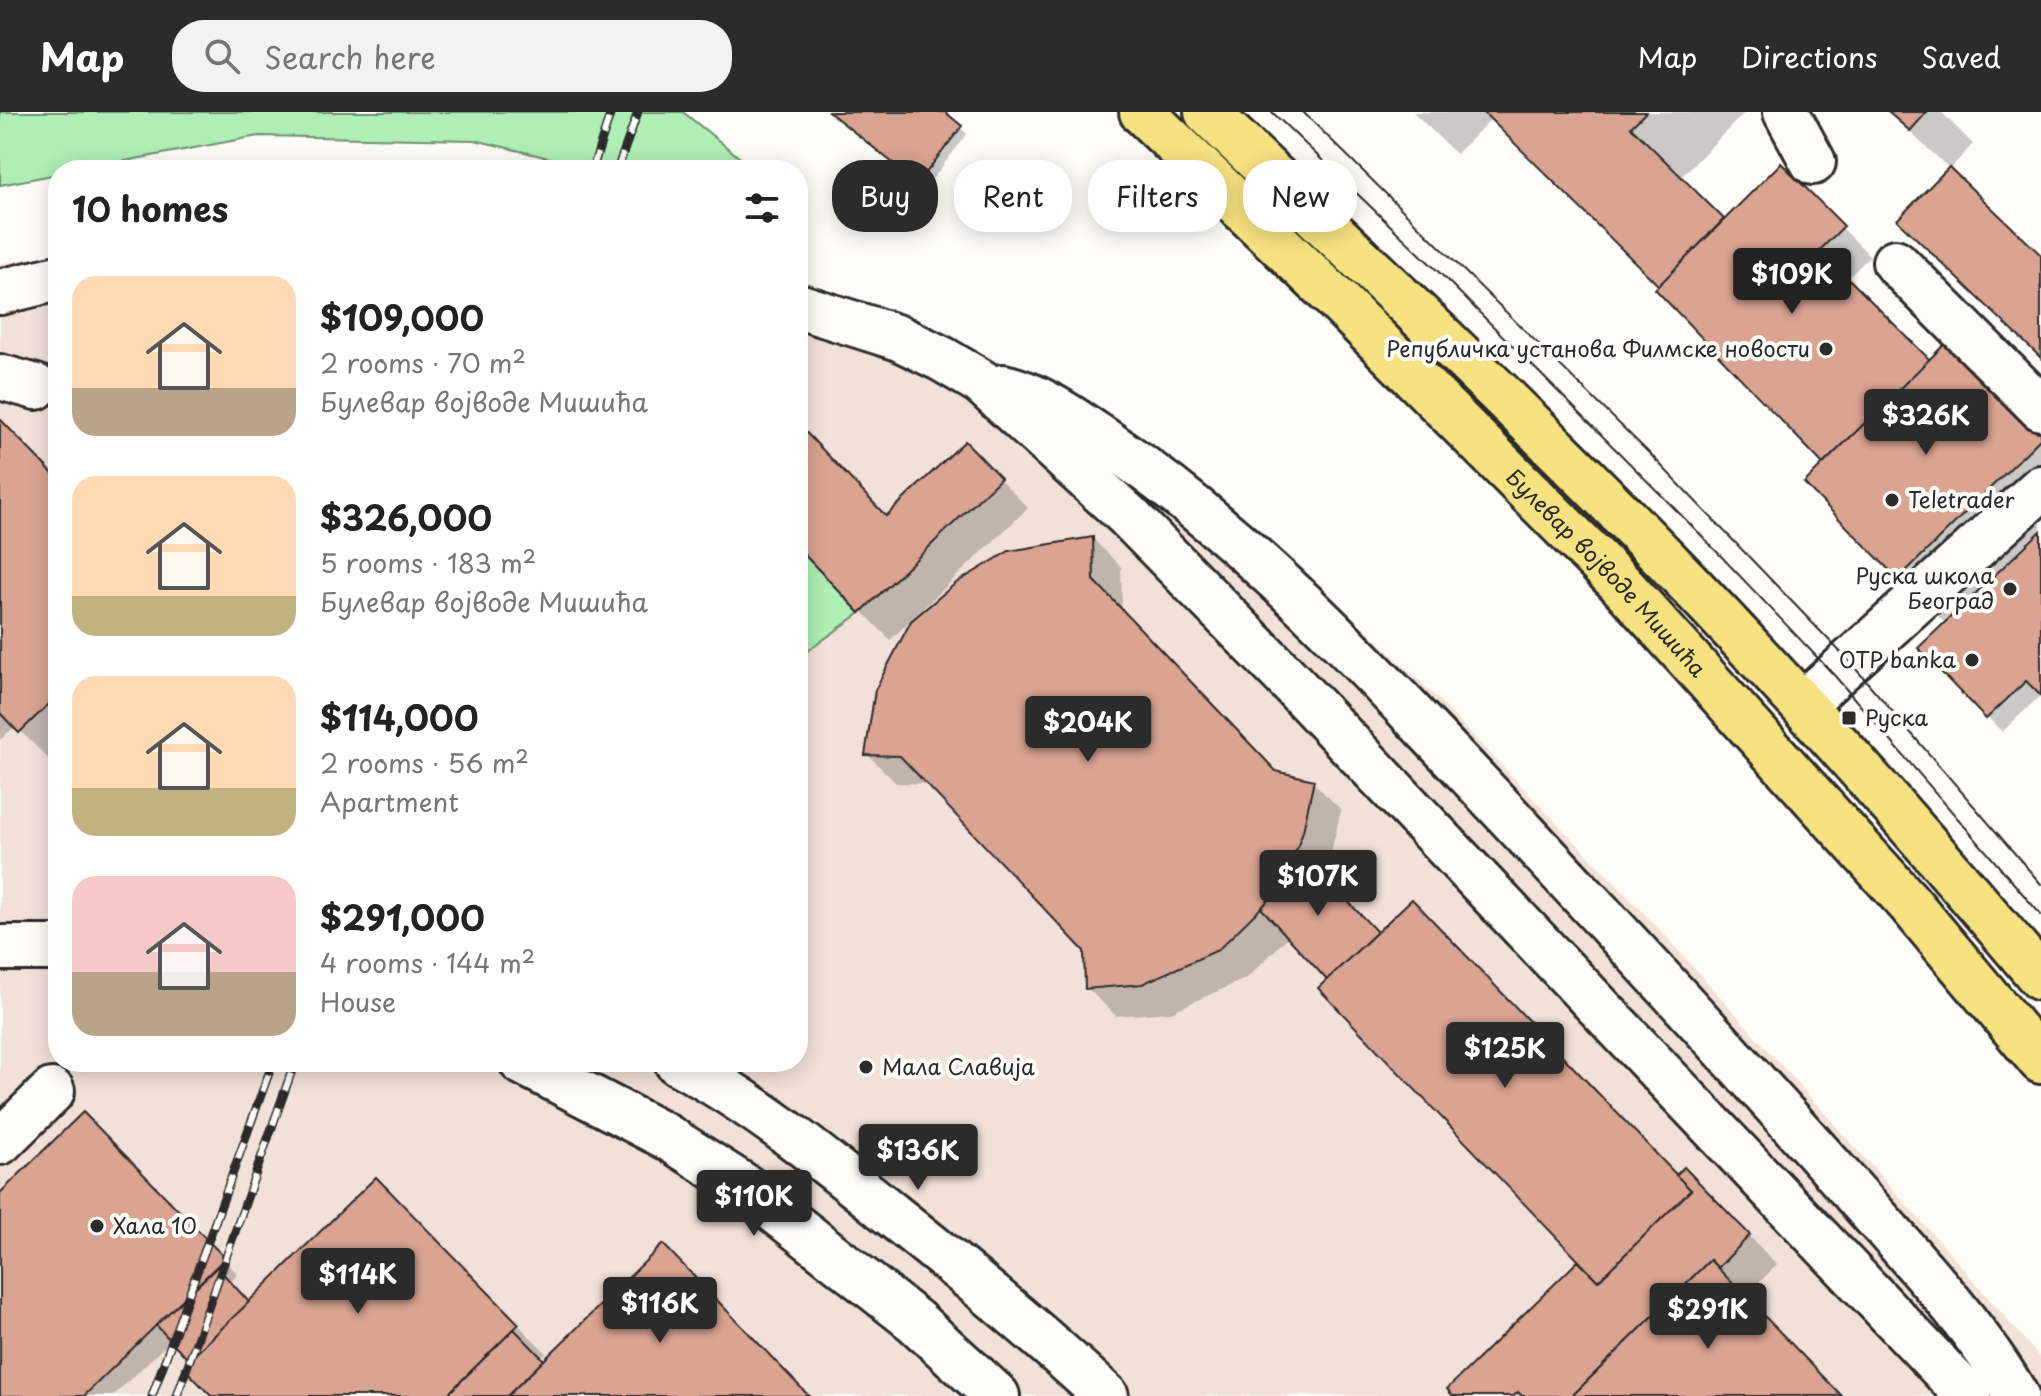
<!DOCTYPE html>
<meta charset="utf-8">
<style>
body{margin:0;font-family:"Playpen Sans",sans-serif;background:#f2f2f2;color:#222;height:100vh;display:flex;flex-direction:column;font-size:30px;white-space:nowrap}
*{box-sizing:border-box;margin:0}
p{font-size:26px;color:#767676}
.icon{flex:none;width:44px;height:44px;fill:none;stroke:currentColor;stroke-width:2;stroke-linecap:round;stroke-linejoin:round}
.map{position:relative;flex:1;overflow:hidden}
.panel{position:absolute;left:48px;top:48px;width:760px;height:912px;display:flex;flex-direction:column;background:#fff;border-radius:32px;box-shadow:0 4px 20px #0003}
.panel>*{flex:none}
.hud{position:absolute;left:832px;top:48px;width:760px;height:72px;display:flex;gap:16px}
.price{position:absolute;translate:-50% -68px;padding:0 18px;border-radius:8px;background:#2b2b2b;color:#fff;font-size:26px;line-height:52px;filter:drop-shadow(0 2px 4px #0008)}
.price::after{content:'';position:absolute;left:50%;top:48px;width:24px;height:18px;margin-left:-12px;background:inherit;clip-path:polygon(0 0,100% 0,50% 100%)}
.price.selected{background:#222;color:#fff}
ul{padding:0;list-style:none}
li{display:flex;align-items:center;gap:24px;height:200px;padding:0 24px}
li span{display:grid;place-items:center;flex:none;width:224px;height:160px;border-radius:24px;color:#555}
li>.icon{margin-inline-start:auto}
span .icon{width:96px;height:96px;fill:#fffc;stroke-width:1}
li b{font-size:34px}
h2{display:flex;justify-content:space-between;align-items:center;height:96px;padding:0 24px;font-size:34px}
.chip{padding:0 28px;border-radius:32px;background:#fff;box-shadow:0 4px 20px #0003;font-size:28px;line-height:72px}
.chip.selected{background:#2b2b2b;color:#fff}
header{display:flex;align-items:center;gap:48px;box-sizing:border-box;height:112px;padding:0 40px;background:#2b2b2b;color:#fff}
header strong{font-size:38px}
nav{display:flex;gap:44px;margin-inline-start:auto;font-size:28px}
.search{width:560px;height:72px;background:#f2f2f2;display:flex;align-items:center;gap:20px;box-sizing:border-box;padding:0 28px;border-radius:32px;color:#767676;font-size:30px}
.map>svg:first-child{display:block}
</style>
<header>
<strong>Map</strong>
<div class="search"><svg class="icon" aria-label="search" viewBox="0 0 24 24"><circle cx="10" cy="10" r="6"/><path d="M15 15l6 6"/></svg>Search here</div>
<nav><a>Map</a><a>Directions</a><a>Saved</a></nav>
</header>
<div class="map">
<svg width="2041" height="1284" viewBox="0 0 2041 1284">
<rect width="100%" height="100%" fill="#fdfcf7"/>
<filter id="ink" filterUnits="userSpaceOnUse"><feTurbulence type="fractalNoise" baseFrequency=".0125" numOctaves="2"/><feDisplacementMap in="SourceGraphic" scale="16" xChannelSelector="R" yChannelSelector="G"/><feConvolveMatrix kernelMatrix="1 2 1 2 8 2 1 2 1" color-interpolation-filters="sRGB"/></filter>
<g filter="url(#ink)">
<polygon fill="#f2e1d9" points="58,141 58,950 798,950 798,179 863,197 1033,268 1230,397 1330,484 1423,572 1660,818 1949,1140 2041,1247 2041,1284 0,1284 0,152"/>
<g fill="#afefb6" stroke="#6d8d70" stroke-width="2">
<polygon points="0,0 683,0 755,58 598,58 475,28 258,24 77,58 58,58 58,62 0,73"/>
<polygon points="798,436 860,501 798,546"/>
</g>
<g fill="#0003">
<polygon points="830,0 942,0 967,22 925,77"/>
<polygon points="1413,0 1745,0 1680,66 1725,110 1781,54 1870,144 1847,167 1930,250 2041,314 2041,583 2002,620 1921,536 1946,512 1899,465 1826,353 1658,177 1661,174 1492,6 1456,42"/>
<polygon points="1888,0 1941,0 1973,32 1949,58 2041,146 2041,245 1900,108 1950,57"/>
<polygon points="0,309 58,369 58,638 49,647 15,614 0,628"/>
<polygon points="798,314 887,407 993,360 1028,396 890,528 798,433"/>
<polygon points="1093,427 1121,455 1122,498 1277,661 1313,670 1341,698 1325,766 1378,822 1677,1065 1713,1086 1777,1153 1744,1185 1840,1284 1456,1284 1450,1277 1581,1149 1330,868 1289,824 1247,866 1171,900 1116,904 1087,876 1086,839 929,672 896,671 867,642"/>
<polygon points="83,1003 238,1162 230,1171 250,1192 376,1068 546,1241 504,1284 214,1284 193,1249 172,1227 113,1284 0,1284 0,1084"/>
</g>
<g fill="#daa392" stroke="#2b2b2b" stroke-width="2">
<polygon points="829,0 945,0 962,14 918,71"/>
<polygon points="1483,0 1646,0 1631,15 1724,107 1659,174"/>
<polygon points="1888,0 1927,0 1910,19"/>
<polygon points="1781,51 1844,114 1820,138 1930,248 1823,352 1655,177"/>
<polygon points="1949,55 2041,143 2041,246 1897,108"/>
<polygon points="1954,223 2041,313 2041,326 1898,467 1804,371"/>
<polygon points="0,307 58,367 58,583 19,621 0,601"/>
<polygon points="798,312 886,404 965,329 1001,366 860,501 798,436"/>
<polygon points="2041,419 2041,584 2026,569 1986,607 1918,536"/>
<polygon points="1093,425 1094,468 1276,659 1314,668 1303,719 1290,756 1274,783 1218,838 1142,872 1085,877 1084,839 900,644 865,643 875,578 911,509 956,471 1009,439"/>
<polygon points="1304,743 1377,820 1327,868 1261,796 1274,783 1290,756"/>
<polygon points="1412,787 1691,1078 1598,1169 1318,876"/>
<polygon points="83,1000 225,1146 84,1284 0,1284 0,1081"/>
<polygon points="1684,1055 1750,1123 1718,1156 1710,1148 1572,1284 1522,1284 1518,1280 1514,1284 1453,1284 1447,1277 1578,1149 1598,1169 1691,1078 1676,1063"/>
<polygon points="376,1065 519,1212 446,1284 211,1284 183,1255 189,1248"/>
<polygon points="663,1132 809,1284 507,1284 544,1248"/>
<polygon points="1710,1148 1842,1284 1572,1284"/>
<polygon points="217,1155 249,1190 189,1248 156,1213"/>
<polygon points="514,1217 544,1248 507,1284 446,1284"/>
</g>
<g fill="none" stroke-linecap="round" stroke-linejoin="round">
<g stroke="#2b2b2b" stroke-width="50">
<g id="minor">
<polyline points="1786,0 1813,50"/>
<polyline points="1895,150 2041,296"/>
<polyline points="0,180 58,166"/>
<polyline points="798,194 899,226 942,247 981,270 1128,404 1283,562 1968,1284"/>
<polyline points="0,265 36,275"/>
<path d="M1003,275C1043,284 1078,311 1111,333C1228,413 1330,515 1427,618C1499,693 1569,769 1640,845C1716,927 1790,1009 1864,1092C1918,1153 1975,1213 2016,1284"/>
<polyline points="1803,592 2041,376"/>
<polyline points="0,836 58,836"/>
<polyline points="522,950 667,1025 744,1074 915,1209 997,1284"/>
<path d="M677,950C754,991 823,1047 891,1102C965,1161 1038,1220 1106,1284"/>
<polyline points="0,1030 52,979"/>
</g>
</g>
<g stroke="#2b2b2b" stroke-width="50">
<g id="major">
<path id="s1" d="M1142,0L1337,188L1620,471L1909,791L2041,949"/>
<path d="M1207,0C1364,151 1523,300 1674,456C1801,588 1923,726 2041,866"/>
</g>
</g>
<use href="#minor" stroke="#fdfcf7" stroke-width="44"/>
<use href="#major" stroke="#f7e281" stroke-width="44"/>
<g stroke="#2b2b2b" stroke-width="2">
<polyline points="1272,0 1445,166 1699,421 1834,563 2041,803"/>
<polyline points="1303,0 1652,344 1849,549 2041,772"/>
</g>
<g stroke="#2b2b2b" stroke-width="9">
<g id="rail">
<polyline points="592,58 611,0"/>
<polyline points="617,58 638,0"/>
<polyline points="152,1284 273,950"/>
<polyline points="177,1284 295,950"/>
</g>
</g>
<use href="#rail" stroke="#fdfcf7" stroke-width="6" stroke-dasharray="18" stroke-linecap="butt"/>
</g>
</g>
<g fill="#2b2b2b" stroke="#fdfcf7" stroke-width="3">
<circle cx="1826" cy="237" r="8"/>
<circle cx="1892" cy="388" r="8"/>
<circle cx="2010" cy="477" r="8"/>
<circle cx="1972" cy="548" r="8"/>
<rect x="1841" y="598" width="16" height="16" rx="4"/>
<circle cx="866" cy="955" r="8"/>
<circle cx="97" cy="1114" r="8"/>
</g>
<g text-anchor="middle" stroke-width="8" stroke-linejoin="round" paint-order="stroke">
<g font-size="22" fill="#2b2b2b" stroke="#fdfcf7" text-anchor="start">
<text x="1810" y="245" text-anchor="end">Републичка установа Филмске новости</text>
<text x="1908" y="396">Teletrader</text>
<text x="1994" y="472" text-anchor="end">Руска школа<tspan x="1994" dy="25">Београд</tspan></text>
<text x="1956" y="556" text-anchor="end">OTP banka</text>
<text x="1865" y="614">Руска</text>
<text x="882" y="963">Мала Славија</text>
<text x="113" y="1122">Хала 10</text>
</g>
<g font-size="22" fill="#2b2b2b" stroke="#fdfcf7">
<text dy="8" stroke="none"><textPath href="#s1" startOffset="654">Булевар војводе Мишића</textPath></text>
</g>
</g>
</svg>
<b class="price selected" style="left:1792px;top:204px">$109K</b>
<b class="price" style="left:1926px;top:345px">$326K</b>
<b class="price" style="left:1088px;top:652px">$204K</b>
<b class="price" style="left:1318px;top:806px">$107K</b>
<b class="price" style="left:1505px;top:978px">$125K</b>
<b class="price" style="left:918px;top:1080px">$136K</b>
<b class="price" style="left:754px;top:1126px">$110K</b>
<b class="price" style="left:358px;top:1204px">$114K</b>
<b class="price" style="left:660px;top:1233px">$116K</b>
<b class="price" style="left:1708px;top:1239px">$291K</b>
<div class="hud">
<a class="chip selected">Buy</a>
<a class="chip">Rent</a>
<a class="chip">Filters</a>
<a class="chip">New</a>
</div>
<section class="panel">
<h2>10 homes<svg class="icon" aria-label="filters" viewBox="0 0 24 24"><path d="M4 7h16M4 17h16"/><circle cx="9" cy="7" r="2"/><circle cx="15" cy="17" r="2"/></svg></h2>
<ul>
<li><span style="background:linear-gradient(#ffd9b3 70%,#b9a48a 0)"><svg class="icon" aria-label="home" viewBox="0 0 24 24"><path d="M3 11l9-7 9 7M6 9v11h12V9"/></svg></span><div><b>$109,000</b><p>2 rooms · 70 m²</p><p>Булевар војводе Мишића</p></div></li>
<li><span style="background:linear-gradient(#ffd9b3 75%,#c2b280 0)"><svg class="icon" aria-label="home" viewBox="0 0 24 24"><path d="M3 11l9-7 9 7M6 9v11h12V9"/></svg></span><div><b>$326,000</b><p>5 rooms · 183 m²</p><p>Булевар војводе Мишића</p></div></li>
<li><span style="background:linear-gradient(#ffd9b3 70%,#c2b280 0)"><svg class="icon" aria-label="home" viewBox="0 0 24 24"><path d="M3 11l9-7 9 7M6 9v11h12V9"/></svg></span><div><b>$114,000</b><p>2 rooms · 56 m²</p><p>Apartment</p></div></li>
<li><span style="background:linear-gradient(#f6c9c9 60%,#b9a48a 0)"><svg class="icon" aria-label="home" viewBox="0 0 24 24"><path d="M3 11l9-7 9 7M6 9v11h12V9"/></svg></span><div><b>$291,000</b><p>4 rooms · 144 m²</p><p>House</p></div></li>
</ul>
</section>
</div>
